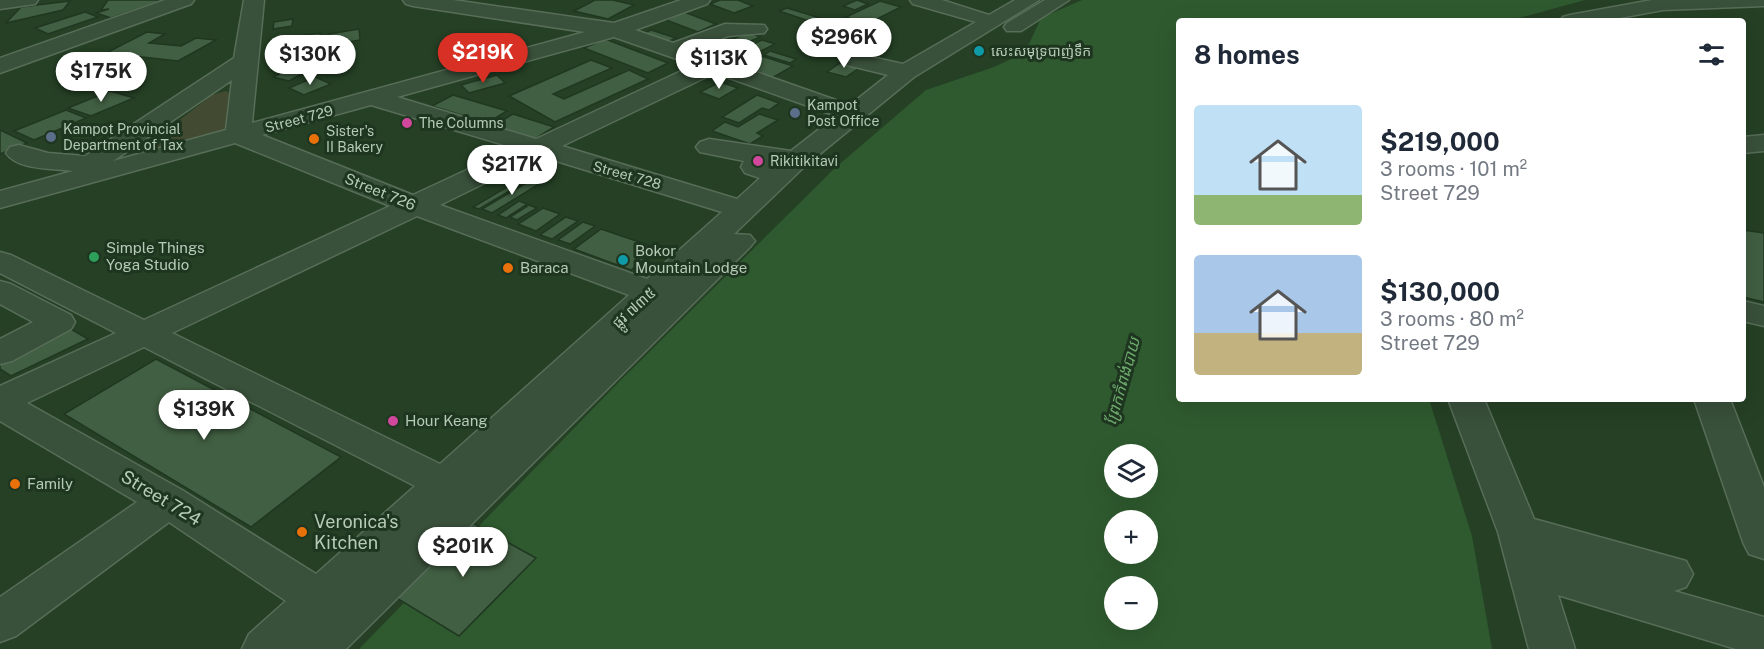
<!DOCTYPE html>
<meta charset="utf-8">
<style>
body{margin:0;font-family:"Public Sans","Noto Sans Khmer",sans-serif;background:#f2f2f3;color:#1f2937;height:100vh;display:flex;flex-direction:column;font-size:22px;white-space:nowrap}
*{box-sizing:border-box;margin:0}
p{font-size:20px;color:#747a83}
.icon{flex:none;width:33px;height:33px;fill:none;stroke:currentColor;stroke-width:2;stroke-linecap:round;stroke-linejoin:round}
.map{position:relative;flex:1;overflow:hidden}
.panel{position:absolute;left:1176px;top:18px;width:570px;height:384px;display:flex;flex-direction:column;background:#fff;border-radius:6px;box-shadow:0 6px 24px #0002}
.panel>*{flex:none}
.buttons{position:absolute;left:1104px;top:444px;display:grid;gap:12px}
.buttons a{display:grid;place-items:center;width:54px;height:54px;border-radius:50%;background:#fff;box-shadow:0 6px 24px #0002;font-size:30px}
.price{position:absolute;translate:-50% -51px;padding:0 14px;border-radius:21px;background:#fff;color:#222;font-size:20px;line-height:39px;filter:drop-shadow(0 2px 3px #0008)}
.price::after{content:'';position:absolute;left:50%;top:36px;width:18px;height:14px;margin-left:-9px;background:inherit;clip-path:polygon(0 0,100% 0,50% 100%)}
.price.current{background:#d93025;color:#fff}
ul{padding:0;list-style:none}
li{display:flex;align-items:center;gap:18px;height:150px;padding:0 18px}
li span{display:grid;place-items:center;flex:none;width:168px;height:120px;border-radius:6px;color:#555}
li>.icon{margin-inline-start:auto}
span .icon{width:72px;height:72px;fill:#fffc;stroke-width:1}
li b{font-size:26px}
h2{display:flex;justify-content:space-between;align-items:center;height:72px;padding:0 18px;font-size:26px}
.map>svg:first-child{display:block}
</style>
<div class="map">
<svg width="1764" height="649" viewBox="0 0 1764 649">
<rect width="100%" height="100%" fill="#254025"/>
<polygon fill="#424b31" points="226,91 233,95 227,127 219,132 155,150 149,149 150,143 212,95"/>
<path fill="#2f5a2f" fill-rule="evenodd" d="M1082,0H1585L1508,21H1179V399H1429L1472,536L1492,649H359L621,380L835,168L926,90L994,67L1018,56L1029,44L1041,18ZM1114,454H1148V488H1114ZM1114,520H1148V554H1114ZM1114,586H1148V620H1114Z"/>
<g fill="#415f42" stroke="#203721" stroke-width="1.5">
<polygon points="108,0 164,0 111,18 96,13 109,9 101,10"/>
<polygon points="595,0 613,0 634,5 608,19 574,11"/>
<polygon points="720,0 738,0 753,6 734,13 710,4"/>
<polygon points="857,0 868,4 855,10 843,6"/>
<polygon points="70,1 63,10 6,23 21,7"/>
<polygon points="880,1 901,7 867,24 846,17"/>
<polygon points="787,8 820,18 812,22 779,11"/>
<polygon points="85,12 98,17 48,34 35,28"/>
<polygon points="684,12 716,24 698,32 666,20"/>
<polygon points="293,19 292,26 273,29 274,22"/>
<polygon points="850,22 865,28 856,32 841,27"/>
<polygon points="823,26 848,34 837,40 827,37 817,43 801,38"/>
<polygon points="359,29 360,40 330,45 329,34"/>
<polygon points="651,30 676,38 667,42 643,34"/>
<polygon points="147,32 165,34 149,43 181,46 196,38 216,40 178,61 106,53"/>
<polygon points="749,32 760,37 737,47 726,42"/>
<polygon points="320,33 320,46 274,53 275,39"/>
<polygon points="605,39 668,63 648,73 584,48"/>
<polygon points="709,39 737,49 717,58 689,48"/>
<polygon points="762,40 775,44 757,53 744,48"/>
<polygon points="337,46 337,55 296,62 296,52"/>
<polygon points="770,51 796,59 790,63 764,55"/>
<polygon points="758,55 793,66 772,78 737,66"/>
<polygon points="591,60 612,68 553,94 564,99 629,70 648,79 555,122 509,96"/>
<polygon points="843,61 862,66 846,77 827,72"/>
<polygon points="292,68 307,71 289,81 273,77"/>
<polygon points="497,75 505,83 469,93 461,85"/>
<polygon points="315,77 331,84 304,95 289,88"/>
<polygon points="720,82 738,88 719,99 700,92"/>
<polygon points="110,91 134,98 91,116 68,108"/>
<polygon points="453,95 507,111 487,123 432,106"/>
<polygon points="757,95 779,103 769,110 762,108 739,123 722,117"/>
<polygon points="66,110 86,118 34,140 14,131"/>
<polygon points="513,114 554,127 535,139 493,126"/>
<polygon points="759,114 778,120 757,133 763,136 750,144 712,131 725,122 738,127"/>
<polygon points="0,130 27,143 0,154"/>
<polygon points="528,175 533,177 479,209 473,207"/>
<polygon points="535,178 544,181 492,213 482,209"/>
<polygon points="519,201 527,204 506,218 498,215"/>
<polygon points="529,205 537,208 517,220 510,217"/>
<polygon points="543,208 560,214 536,231 518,224"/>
<polygon points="566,217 578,221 552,239 540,235"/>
<polygon points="583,222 595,226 570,244 558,240"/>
<polygon points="601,229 657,248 631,270 574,249"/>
<polygon points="1743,230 1764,233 1764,302 1743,297"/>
<polygon points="59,322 88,339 11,376 0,369 0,353"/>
<polygon points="156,359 341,457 251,527 64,414"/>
<polygon points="469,521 536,558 459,636 390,594"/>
</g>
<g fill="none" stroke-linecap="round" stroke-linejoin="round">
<g stroke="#576d58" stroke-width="3">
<g id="minor">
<polygon points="0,0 38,0 35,4 0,9"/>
<polygon points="165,0 194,0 191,4 0,73 0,58"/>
<path d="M244,0H264L252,123L585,32L413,6L406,4L403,0H453L614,23L681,0H710L707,4L635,30L673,43L725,24L764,25L767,29L764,33L728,36L693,50L850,105L888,75L847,65L844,60L864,40H880L883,45L871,57L903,64L976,22L913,4L910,0H942L989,15L1015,0H1039L914,77L805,166L734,234L750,235L755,241L750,247L346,649H242L249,634L286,601L169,522L16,636L0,642V597L137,502L0,421V386L116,333L0,273V252L11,255L144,320L390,206L235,143L0,208V191L73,171C54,168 18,171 6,153L10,147L19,145L48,153L85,156L234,58ZM614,37L694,65L536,139L397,97ZM715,73L836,116L791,151L709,139L700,142L696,147L700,152L744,161L741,167L745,173L760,178L737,199L562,146ZM232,80L226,130L113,161ZM371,105L514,148L413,195L262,135ZM540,156L722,212L647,279L440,205ZM417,216L629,295L440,464L172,333ZM144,347L415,486L316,574L182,490L27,403Z"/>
<polygon points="1045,0 1069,0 1021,31 1007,31 1004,27 1007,23"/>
<polygon points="1652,0 1764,0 1764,6 1663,10 1603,21 1560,21 1563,17 1570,15"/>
<polygon points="1764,135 1764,151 1743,153 1743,137"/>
<polygon points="0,281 11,284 71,315 75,322 71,329 12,361 0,364 0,339 33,322 0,304"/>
<polygon points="1743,301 1764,306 1764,326 1743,321"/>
<polygon points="1448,399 1484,399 1534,519 1686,561 1693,574 1686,587 1674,591 1764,617 1764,649 1736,649 1558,595 1575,649 1529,649 1498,532"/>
<polygon points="1694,399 1730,399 1764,487 1764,559 1749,554 1743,542"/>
</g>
</g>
<use href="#minor" fill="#39503a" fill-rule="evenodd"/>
</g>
<g fill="#0f9aa8" stroke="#1e351f" stroke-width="2">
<circle cx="979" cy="51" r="6"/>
<circle cx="623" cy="260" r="6"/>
</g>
<g fill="#5c6f8a" stroke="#1e351f" stroke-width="2">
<circle cx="795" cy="113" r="6"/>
<circle cx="51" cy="137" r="6"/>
</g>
<g fill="#d1479c" stroke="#1e351f" stroke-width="2">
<circle cx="407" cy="123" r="6"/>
<circle cx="758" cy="161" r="6"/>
<circle cx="393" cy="421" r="6"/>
</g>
<g fill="#e8710a" stroke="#1e351f" stroke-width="2">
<circle cx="314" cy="139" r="6"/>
<circle cx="508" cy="268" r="6"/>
<circle cx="15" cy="484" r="6"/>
<circle cx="302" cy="532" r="6"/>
</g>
<circle fill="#2e9e5b" stroke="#1e351f" stroke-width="2" cx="94" cy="257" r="6"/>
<g text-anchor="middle" stroke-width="6" stroke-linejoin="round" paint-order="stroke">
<g font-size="14" fill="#b6cab7" stroke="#1e351f" text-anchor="start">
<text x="991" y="56">សេះសមុទ្របាញ់ទឹក</text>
<text x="807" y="110">Kampot<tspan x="807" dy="16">Post Office</tspan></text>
<text x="419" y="128">The Columns</text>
<text x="63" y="134">Kampot Provincial<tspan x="63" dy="16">Department of Tax</tspan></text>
<text x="326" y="136">Sister's<tspan x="326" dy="16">II Bakery</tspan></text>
<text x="770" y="166">Rikitikitavi</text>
</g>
<g font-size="14" fill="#b6cab7" stroke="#1e351f">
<text transform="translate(299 119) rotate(-15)" y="5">Street 729</text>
<text transform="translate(627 175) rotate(16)" y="5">Street 728</text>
</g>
<g font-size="15" fill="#b6cab7" stroke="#1e351f">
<text transform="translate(380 192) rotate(22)" y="5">Street 726</text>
<text transform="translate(634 308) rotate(-42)" y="5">ផ្លូវ ៧៣៥</text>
</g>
<g font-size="15" fill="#b6cab7" stroke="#1e351f" text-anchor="start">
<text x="106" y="253">Simple Things<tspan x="106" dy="17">Yoga Studio</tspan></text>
<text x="635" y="256">Bokor<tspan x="635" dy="17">Mountain Lodge</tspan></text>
<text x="520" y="273">Baraca</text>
<text x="405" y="426">Hour Keang</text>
<text x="27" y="489">Family</text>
</g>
<g font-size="16" font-style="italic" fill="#6fa96f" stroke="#1e351f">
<text transform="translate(1122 381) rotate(-74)" y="6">ព្រែកកំពង់បាយ</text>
</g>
<g font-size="18" fill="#b6cab7" stroke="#1e351f">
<text transform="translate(161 498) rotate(31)" y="6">Street 724</text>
</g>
<g font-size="18" fill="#b6cab7" stroke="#1e351f" text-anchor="start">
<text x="314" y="528">Veronica's<tspan x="314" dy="21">Kitchen</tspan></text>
</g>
</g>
</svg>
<div class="buttons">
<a><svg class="icon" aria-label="layers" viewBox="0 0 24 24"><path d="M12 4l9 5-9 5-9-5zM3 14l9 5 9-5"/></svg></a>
<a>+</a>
<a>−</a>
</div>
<b class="price" style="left:844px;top:69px">$296K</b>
<b class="price current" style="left:483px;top:84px">$219K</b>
<b class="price" style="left:310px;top:86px">$130K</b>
<b class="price" style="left:719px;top:90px">$113K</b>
<b class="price" style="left:101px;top:103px">$175K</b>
<b class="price" style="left:512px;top:196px">$217K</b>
<b class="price" style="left:204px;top:441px">$139K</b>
<b class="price" style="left:463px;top:578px">$201K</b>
<section class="panel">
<h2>8 homes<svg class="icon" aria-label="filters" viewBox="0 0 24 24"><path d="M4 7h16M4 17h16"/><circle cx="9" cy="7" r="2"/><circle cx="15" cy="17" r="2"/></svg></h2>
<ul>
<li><span style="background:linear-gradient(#bfe0f5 75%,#8fb573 0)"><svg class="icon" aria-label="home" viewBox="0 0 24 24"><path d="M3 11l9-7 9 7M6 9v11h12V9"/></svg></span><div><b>$219,000</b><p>3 rooms · 101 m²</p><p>Street 729</p></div></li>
<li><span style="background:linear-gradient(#a9c7e8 65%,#c2b280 0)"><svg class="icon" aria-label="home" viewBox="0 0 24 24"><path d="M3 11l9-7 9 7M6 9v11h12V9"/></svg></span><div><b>$130,000</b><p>3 rooms · 80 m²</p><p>Street 729</p></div></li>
</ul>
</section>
</div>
